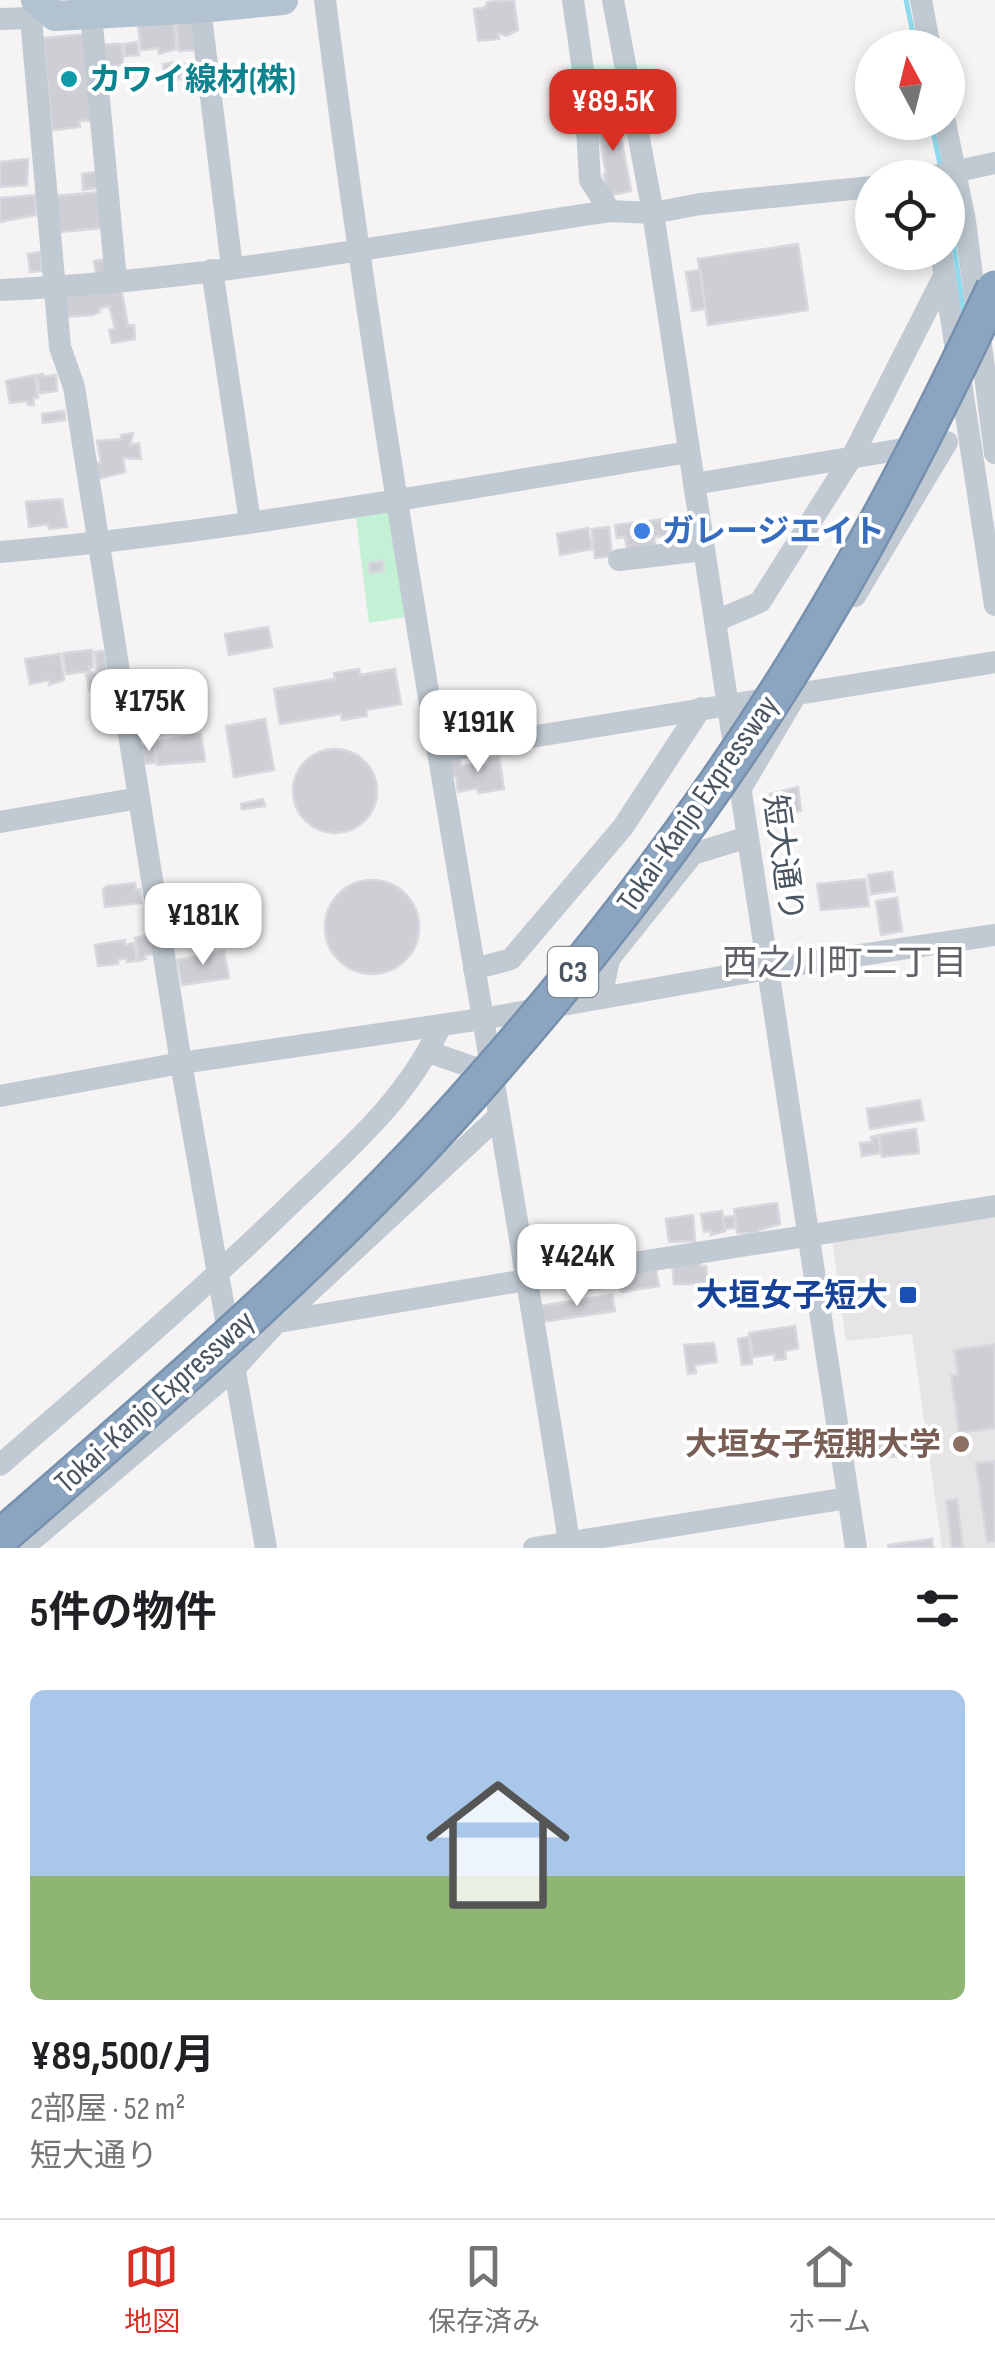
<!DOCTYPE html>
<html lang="ja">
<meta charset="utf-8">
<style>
body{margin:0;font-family:"Sofia Sans Condensed","Noto Sans JP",sans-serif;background:#f2f2f2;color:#202124;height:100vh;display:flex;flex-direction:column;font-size:38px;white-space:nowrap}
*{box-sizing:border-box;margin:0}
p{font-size:32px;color:#757577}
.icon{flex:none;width:55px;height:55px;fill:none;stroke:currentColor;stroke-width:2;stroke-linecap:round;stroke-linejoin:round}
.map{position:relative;height:1548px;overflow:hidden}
.drawer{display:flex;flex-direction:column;background:#fff;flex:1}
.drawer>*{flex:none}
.needle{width:65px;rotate:353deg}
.buttons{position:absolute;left:855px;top:30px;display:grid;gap:20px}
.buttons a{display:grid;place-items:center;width:110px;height:110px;border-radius:50%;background:#fff;box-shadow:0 5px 15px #0003;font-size:50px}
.price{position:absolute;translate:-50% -85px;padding:0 22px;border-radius:20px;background:#fff;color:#222;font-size:32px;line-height:65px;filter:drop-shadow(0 2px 5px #0008)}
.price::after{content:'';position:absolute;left:50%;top:60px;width:30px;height:22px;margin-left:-15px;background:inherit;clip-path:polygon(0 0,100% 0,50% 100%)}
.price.selected{background:#d93025;color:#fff}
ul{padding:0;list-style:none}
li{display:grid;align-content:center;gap:20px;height:530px;padding:0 30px}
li+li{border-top:2px solid #e0e0e0}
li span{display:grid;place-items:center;height:310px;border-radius:15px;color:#555}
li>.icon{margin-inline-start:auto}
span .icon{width:180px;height:180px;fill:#fffc;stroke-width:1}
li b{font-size:42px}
h2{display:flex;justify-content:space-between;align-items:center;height:120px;padding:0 30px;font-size:42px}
.tab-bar{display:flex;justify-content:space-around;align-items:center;height:140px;border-top:2px solid #e0e0e0;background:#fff;font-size:28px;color:#757577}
.tab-bar a{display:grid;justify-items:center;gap:5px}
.tab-bar .selected{color:#d93025}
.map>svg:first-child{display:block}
</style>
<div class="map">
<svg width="995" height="1548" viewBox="0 0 995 1548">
<rect width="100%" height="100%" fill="#f5f3f3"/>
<polygon fill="#e6e4e5" points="995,1213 995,1548 942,1548 912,1334 846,1341 832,1238"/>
<polygon fill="#c3f1d5" points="393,512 410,616 369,623 356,518"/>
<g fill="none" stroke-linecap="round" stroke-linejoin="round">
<g stroke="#90daee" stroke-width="5">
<polyline points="906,0 916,48"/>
<polyline points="931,122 941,169"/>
<polyline points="948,205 964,316"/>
</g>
</g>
<g fill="#cdcfd5" stroke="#d7d9de" stroke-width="2.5">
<polygon points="514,0 518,30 506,36 498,33 499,39 478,41 474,9 484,8 488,2"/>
<polygon points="192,21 195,50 179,51 176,22"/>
<polygon points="174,22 176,49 159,54 158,48 141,50 138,25"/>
<polygon points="87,34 95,120 79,121 80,127 52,130 43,38"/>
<polygon points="137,42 139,55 125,56 124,44"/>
<polygon points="115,44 122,44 123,65 99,67 97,45"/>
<polygon points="179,62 181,79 165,80 163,64"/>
<polygon points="198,63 200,77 182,79 180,65"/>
<polygon points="616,111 631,191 607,196 604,174 606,173 595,114"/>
<polygon points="28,159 27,185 0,187 0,162"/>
<polygon points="96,172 98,188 83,190 82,174"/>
<polygon points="99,192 103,228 60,232 56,196"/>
<polygon points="35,195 36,215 0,222 0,198"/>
<polygon points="798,244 808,310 708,325 698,259"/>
<polygon points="40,252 42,271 30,272 28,254"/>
<polygon points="108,259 110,272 96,274 94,261"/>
<polygon points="700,270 705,309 692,311 686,272"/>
<polygon points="121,287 128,326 134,325 135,339 112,343 109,330 115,329 109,306 99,308 100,312 93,315 63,317 62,291"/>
<polygon points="43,374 43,377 56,375 57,391 40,393 37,375"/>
<polygon points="35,375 38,398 33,398 34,405 28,405 27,401 10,403 6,381"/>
<polygon points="64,411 65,420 43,423 42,414"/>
<polygon points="133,433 130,445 139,443 141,459 123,458 125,472 97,479 94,464 101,463 97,441 122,439 121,435"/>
<polygon points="62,499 67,527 49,529 48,524 29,527 26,502"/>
<polygon points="666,519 668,536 654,537 655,546 627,550 625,537 617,538 615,525"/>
<polygon points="609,527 612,556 595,558 592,529"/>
<polygon points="588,528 592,549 560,555 557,534"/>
<polygon points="383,561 384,571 370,573 369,563"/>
<polygon points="268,627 272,647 229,655 225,634"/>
<polygon points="92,650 93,667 89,667 90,671 66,674 63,653"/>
<polygon points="104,651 110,687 89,690 86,674 97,672 95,652"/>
<polygon points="60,654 64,680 49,685 49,680 30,684 25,659"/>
<polygon points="359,669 360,675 395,669 401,704 366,710 367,716 342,720 341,714 280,724 274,689 335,679 334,673"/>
<polygon points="188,681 191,699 151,706 148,688"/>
<polygon points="111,697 114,715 101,718 98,699"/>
<polygon points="265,719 274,770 234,777 226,726"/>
<polygon points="201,734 205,761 157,765 153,742"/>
<polygon points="154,744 157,762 144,764 141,746"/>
<circle cx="335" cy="791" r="42"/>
<polygon points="499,756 504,789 478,793 477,788 458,792 456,776 452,777 448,759 460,758 461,766 487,763 486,758"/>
<polygon points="798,787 801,811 774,814 770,794"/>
<polygon points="263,799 265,806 242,809 241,804"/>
<polygon points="892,872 895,891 871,894 868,875"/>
<polygon points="865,879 869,906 821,910 817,884"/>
<circle cx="372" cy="927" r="47"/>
<polygon points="135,883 136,890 140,889 141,903 105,907 103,889 107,886"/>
<polygon points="897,898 902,931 881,935 876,901"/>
<polygon points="152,934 155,954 145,955 146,959 139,961 135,938"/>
<polygon points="125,940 125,945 134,943 137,961 127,962 126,958 118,960 118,964 98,966 95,945"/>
<polygon points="224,951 229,978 182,985 177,960"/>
<polygon points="920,1100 924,1120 870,1129 867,1109"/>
<polygon points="916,1129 919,1153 882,1157 879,1135"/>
<polygon points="878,1136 881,1153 862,1156 860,1143 872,1142 871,1137"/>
<polygon points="777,1203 780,1224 759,1230 759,1233 737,1233 734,1209"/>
<polygon points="722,1211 725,1231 711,1235 711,1231 704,1232 701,1214"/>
<polygon points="693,1215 695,1241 669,1242 666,1219"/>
<polygon points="734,1216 735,1228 725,1229 723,1217"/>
<polygon points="700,1260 701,1266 706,1266 708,1284 674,1284 672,1263"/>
<polygon points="655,1266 659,1286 622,1292 616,1285 604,1287 602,1274"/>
<polygon points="602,1274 604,1288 573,1293 571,1279"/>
<polygon points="612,1295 615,1311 541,1322 539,1306"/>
<polygon points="795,1326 798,1348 785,1351 786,1359 775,1360 774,1354 753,1357 749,1333"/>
<polygon points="749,1337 752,1364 742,1365 738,1339"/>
<polygon points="714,1343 717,1362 695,1365 696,1373 688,1374 684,1345"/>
<polygon points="995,1344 995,1428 959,1433 951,1375 958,1375 954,1350"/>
<polygon points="908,1433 912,1456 883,1457 880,1437"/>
<polygon points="880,1435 883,1456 870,1457 868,1437"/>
<polygon points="995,1461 995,1541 987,1542 976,1463"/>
<polygon points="957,1499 963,1548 952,1548 946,1501"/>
<polygon points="932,1539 933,1548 889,1548 888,1545"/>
</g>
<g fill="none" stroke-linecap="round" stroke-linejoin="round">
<g stroke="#c1cad2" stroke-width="22">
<path d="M325,0C390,519 490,1032 570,1548"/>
<polyline points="573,0 584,77 590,180 610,211"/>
<polyline points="613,0 653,213 856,1548"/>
<polyline points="921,0 930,48"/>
<polyline points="200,8 232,267"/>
<polyline points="91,14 116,280"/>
<polyline points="31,18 60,347 74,387 181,1063 266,1548"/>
<polyline points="0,19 31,18 41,6"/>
<polyline points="945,122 965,221 995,453"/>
<polyline points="925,178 995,163"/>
<polyline points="941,252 995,605"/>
<polyline points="212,270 250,522"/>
<path d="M0,290C204,281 408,241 610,211L653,213L700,204L872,187"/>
<polyline points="694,484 927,445"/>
<path d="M0,552C231,532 460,489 689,452"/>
<polyline points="619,560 704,550"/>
<polyline points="855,596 947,442"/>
<polyline points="716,621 760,602 853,455 945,274"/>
<polyline points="438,752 995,662"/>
<polyline points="741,788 800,688"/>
<polyline points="0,822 139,798"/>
<polyline points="474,969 511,959 623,827 701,708"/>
<polyline points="601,998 609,959 693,854 748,837"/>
<polyline points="429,1052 492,1074"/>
<polyline points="0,1096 181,1063 482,1019 767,969 995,935"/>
<polyline points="242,1328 526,1280 995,1206"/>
<path d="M0,1465C100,1378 201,1292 296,1199C352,1146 409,1096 441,1025"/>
<polyline points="23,1548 235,1368 276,1323 499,1116"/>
<polyline points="534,1548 848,1498"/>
</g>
<polyline stroke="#b3c2d1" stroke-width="30" points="36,0 55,16 200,8 283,0"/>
<g stroke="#7690ad" stroke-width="40" stroke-linecap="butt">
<path id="highway-bridge" d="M0,1538C167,1393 336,1248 482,1081C594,954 699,818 789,674C867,550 933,420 995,288"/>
</g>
<use href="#highway-bridge" stroke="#8ba5c1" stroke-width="35"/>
</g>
<circle fill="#0f9aa8" stroke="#fff" stroke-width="4" cx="69" cy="79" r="10"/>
<circle fill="#3f7fe0" stroke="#fff" stroke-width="4" cx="642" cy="531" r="10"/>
<rect fill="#1a4fb4" stroke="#fff" stroke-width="4" x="898" y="1285" width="20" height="20" rx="5"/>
<circle fill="#8d6e63" stroke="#fff" stroke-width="4" cx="961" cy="1444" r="10"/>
<g text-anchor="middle" stroke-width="8" stroke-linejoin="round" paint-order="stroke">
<rect fill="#fff" stroke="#808990" stroke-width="2.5" x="548" y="947" width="50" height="50" rx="8"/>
<g font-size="30" font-weight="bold" fill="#4a5661">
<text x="573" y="982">C3</text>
</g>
<g font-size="32" font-weight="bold" fill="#0d838f" stroke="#fff" text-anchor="start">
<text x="89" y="90">カワイ線材(株)</text>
</g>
<g font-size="32" font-weight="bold" fill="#366cbe" stroke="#fff" text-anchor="start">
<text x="662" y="542">ガレージエイト</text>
</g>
<g font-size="32" fill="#4a5661" stroke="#fff">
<text transform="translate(697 803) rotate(-55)" y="11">Tokai-Kanjo Expressway</text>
<text transform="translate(784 858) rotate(82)" y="11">短大通り</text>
<text transform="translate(154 1401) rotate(-42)" y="11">Tokai-Kanjo Expressway</text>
</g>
<g font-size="32" font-weight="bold" fill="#164399" stroke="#fff" text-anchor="end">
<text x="888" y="1306">大垣女子短大</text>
</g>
<g font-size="32" font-weight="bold" fill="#785e54" stroke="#fff" text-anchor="end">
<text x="941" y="1455">大垣女子短期大学</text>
</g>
<g font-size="35" fill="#5f6368" stroke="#fff">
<text x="845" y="974">西之川町二丁目</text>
</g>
</g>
</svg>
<div class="buttons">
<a><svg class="needle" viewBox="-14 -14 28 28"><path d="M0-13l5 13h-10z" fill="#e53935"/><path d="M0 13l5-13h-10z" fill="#757577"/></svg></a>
<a><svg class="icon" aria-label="locate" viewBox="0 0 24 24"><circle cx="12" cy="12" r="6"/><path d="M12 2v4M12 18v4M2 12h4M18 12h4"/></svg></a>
</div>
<b class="price selected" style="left:613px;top:154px">¥89.5K</b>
<b class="price" style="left:149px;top:754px">¥175K</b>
<b class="price" style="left:478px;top:775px">¥191K</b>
<b class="price" style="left:203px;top:968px">¥181K</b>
<b class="price" style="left:577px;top:1309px">¥424K</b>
</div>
<section class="drawer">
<h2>5件の物件<svg class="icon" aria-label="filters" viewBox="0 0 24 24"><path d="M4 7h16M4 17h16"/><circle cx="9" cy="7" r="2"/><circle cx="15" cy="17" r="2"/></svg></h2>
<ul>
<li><span style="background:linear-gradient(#a9c7e8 60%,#8fb573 0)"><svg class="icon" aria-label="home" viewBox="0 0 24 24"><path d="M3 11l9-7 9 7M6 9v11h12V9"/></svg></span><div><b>¥89,500/月</b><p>2部屋 · 52 m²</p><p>短大通り</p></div></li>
</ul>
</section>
<nav class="tab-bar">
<a class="selected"><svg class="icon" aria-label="map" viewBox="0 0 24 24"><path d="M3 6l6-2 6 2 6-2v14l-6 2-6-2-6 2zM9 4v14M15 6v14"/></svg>地図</a>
<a><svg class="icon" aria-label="saved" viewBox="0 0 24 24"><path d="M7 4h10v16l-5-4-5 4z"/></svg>保存済み</a>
<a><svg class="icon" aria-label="home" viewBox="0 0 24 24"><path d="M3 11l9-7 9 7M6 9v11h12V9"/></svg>ホーム</a>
</nav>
